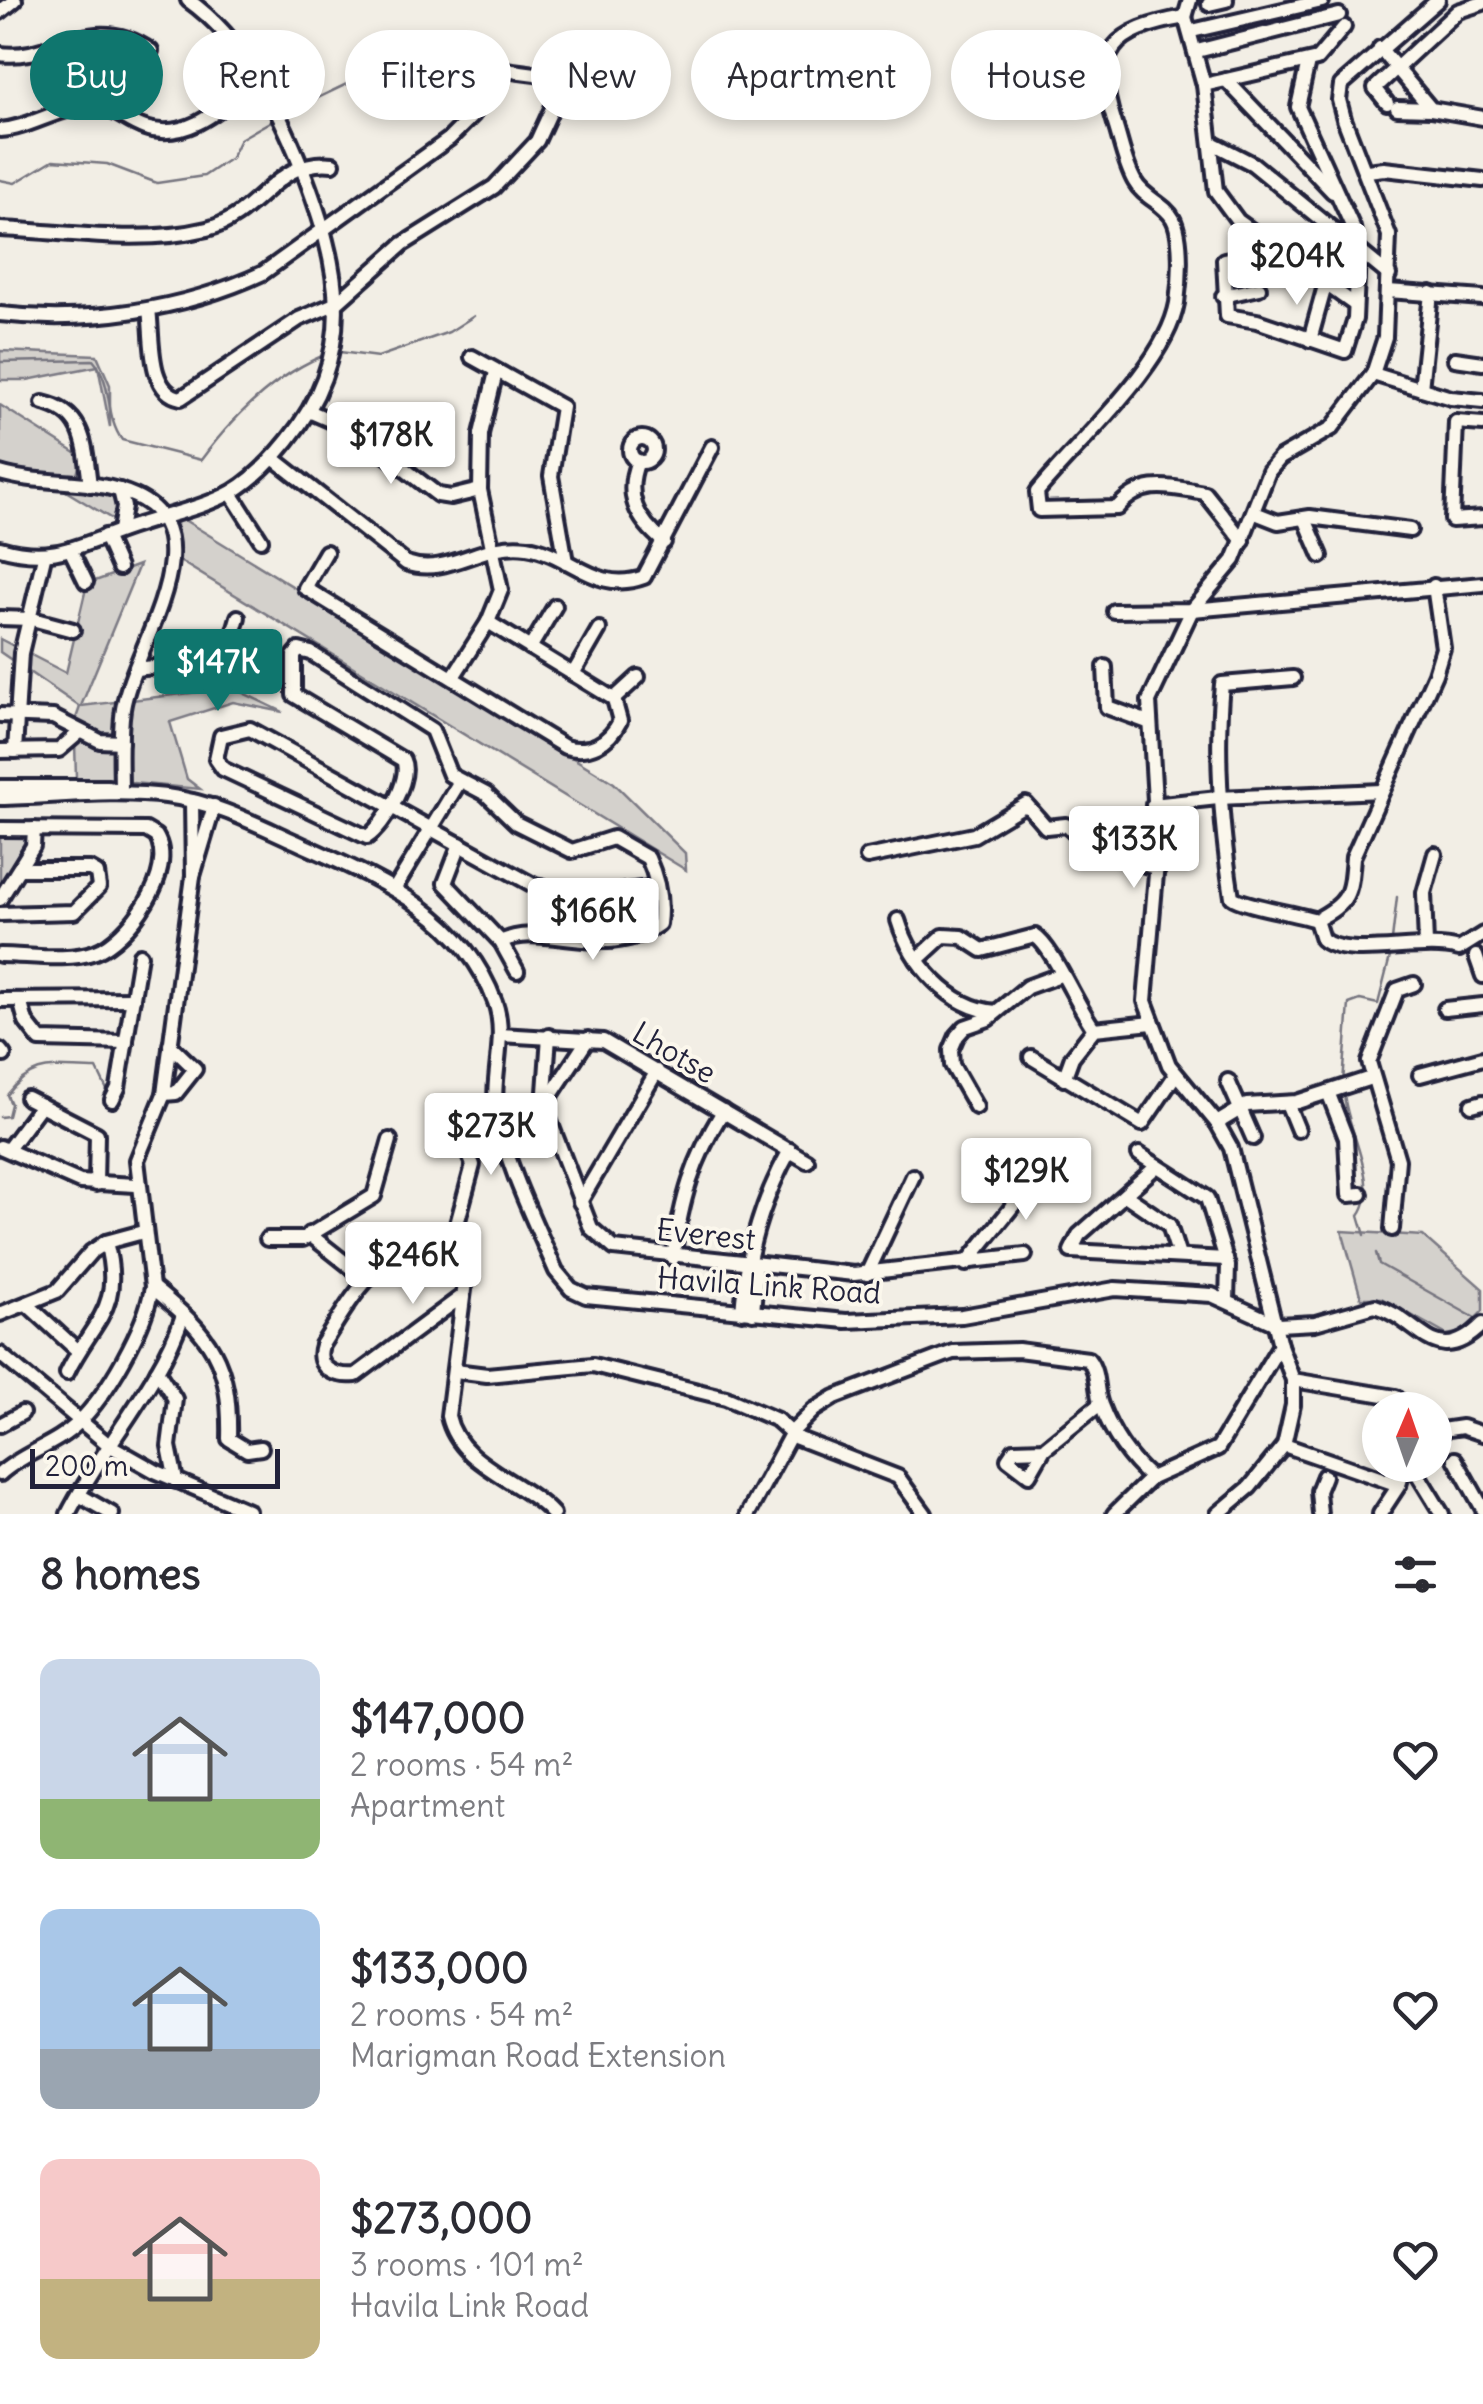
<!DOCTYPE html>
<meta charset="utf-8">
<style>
body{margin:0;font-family:Delius,sans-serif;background:#f7f7f7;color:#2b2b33;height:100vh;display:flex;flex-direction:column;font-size:38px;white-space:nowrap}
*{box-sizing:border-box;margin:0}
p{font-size:32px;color:#7c7c81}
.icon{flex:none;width:55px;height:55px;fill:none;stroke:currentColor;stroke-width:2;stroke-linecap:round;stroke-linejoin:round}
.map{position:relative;height:1514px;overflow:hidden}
.details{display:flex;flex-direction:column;background:#fff;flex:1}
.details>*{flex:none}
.banner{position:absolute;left:30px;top:30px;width:1425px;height:90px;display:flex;gap:20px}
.needle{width:65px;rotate:2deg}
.fabs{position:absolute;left:1362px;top:1392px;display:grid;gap:20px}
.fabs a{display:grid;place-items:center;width:90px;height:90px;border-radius:50%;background:#fff;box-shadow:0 5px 15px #0003;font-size:50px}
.scale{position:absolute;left:30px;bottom:25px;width:250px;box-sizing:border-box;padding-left:10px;border:5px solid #22223b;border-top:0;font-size:28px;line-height:35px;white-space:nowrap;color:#22223b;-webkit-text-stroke:8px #fbf7ec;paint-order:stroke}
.price{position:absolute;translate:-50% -85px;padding:0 22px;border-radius:10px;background:#fff;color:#222;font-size:32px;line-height:65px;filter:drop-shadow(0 2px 5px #0008)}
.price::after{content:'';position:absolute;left:50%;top:60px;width:30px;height:22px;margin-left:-15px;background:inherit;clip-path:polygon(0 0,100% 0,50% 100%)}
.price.selected{background:#0f766e;color:#fff}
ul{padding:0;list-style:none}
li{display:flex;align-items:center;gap:30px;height:250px;padding:0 40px}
li span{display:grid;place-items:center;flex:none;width:280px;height:200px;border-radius:20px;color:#555}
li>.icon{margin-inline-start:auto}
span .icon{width:120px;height:120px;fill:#fffc;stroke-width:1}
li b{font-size:42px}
h2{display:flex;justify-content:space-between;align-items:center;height:120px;padding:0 40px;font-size:42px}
.tag{padding:0 35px;border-radius:45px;background:#fff;box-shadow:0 5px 15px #0003;font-size:35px;line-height:90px}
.tag.selected{background:#0f766e;color:#fff}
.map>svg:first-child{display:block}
</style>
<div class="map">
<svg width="1483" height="1514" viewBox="0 0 1483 1514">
<rect width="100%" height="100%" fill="#f2eee5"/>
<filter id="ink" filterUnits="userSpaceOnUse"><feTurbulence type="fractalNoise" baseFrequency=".01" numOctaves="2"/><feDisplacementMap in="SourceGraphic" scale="20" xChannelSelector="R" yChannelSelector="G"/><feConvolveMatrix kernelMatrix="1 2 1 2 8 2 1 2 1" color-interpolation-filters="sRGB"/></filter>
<g filter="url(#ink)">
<g fill="#d4d1cc" stroke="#7b7a84" stroke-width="2.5">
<polygon points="0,351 97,355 110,385 110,427 98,366 27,380 0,380"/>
<polygon points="0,405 82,457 77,474 39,474 0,465"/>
<polygon points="64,490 112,494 118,503 117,522"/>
<polygon points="181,518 614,783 685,853 686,870 178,560 177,523"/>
<polygon points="139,565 81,706 233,688 283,712 233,702 170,722 187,779 200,789 76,778 75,743 95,735 74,724 80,707 0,652 0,639 66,673 87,584"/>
<polygon points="0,832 26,832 27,838 0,885"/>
<polygon points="1342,1231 1423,1236 1483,1289 1483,1311 1462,1332 1447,1335 1381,1298 1361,1298"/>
</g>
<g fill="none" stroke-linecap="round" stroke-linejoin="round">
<g stroke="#76747f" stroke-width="2.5">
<polyline points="284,114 395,61"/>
<polyline points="0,180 15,183 53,160 107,164 157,183 204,176 231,158 240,139 273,120"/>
<polyline points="340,352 378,357 449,332 474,316"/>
<path d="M0,362L93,360C114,384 104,415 122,440L201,460C233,417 273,377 322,356"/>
<polyline points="1392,940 1397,897"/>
<polyline points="1343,1083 1349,1004 1360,1000 1378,1004 1391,953"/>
<path d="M1344,1091C1344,1124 1382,1185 1359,1215L1365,1235"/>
<path d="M0,1117L8,1116L11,1104L7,1095C35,1059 54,1069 97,1069L108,1092"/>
<polyline points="1376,1253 1379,1264 1475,1318"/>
</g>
<g stroke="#22223b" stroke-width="20">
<g id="minor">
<path d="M1190,0L1185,17C1113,30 1091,49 1115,124C1121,142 1125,165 1135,182C1143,197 1165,204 1173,219C1183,238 1180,282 1177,303C1166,365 1078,442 1037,492L1039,510L1117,508C1143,478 1169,487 1205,493L1243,541"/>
<polyline points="1209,4 1226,0"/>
<polyline points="0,12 15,0"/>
<polyline points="1185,17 1204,85 1216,191 1238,221 1354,304"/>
<polyline points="1192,31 1322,1"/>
<polyline points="1380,48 1431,109 1483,118"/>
<polyline points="1197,51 1339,15"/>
<path d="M0,54C55,62 90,9 151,51L119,111"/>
<polyline points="1226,80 1317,59 1344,27"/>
<polyline points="1204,85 1226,80 1333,192"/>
<polyline points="1387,103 1375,88 1458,11 1483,3"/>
<polyline points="1397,108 1431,109"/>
<path d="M0,130C31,128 57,107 89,107C117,107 122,120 145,128C190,143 226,103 259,78"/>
<polyline points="1212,143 1253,164 1389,275"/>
<polyline points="1367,171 1384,169 1483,180"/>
<path d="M0,229C68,232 141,245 207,229C260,216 274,158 333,164"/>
<polyline points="1278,250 1224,260 1227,316 1257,321 1345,351 1355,319 1358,254 1353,228 1298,107 1308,62"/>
<polyline points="1388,291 1483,298"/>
<polyline points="1223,296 1259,288"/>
<path d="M149,309C153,337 147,392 181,398L299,319L337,303L403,244L494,187L537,141L566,78"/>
<path d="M0,314C88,324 183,310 263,273L449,139L473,115L505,70L604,83"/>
<polyline points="1310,340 1325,286"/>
<polyline points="472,357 562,407 551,476 566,562"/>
<polyline points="1455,359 1483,363"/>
<polyline points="1373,374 1451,398 1483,401"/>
<polyline points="1421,389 1431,293"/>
<path d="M43,403C86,412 85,448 90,485"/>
<polyline points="311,412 355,431 438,495 451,497 480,490"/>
<polyline points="1483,424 1456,422 1452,520 1483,518"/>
<circle cx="642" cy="450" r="12"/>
<path d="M273,458L406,563C448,578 483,540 527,547C572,554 596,595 644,577L712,447"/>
<path d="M638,461C624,496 637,520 664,542"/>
<path d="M0,473C44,486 93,477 135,496C219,534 132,649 123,709C119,736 121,766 121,793"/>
<polyline points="231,493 261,540"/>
<polyline points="1255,513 1278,522 1310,517 1410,530"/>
<polyline points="1306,521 1321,556"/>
<polyline points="120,530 124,507 120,490"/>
<polyline points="105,536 119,568"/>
<path d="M0,548C58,565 85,541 138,525C168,515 205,507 232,492C254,479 272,460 288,440C359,352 340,267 302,168C277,106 244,40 188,0"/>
<polyline points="70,549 86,582"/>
<path d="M326,552L305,588L565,747C589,754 609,743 620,721L614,699L488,622"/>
<polyline points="1114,611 1192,610 1483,584"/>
<polyline points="0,618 32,619 73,630"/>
<polyline points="530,648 555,606"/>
<polyline points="1105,667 1107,707 1148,722"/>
<polyline points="136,669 226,659 238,617"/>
<polyline points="573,674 599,629"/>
<polyline points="453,677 488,622 501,590 480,490 481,434 496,372"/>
<path d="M1293,678L1222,684C1215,755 1221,826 1232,897C1242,905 1298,914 1316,920C1350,902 1350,894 1353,857L1435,674L1443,648L1434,586"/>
<polyline points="614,699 638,677"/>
<polyline points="0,715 53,717 100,741 121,742"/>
<polyline points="0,751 59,750 80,732"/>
<polyline points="15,751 21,653 44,557"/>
<polyline points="0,787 108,787 121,793"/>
<path d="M0,798C54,797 113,789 166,796C213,802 252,822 294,841C375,878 462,911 495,1002C508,1039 490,1077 497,1115C507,1167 535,1222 556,1271L571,1289L586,1296L846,1321L962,1316L1115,1289L1212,1295L1278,1325L1315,1323L1375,1306C1421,1320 1435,1372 1483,1324"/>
<polyline points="192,801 193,876"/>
<polyline points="1153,805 1218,798 1382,791"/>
<path d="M0,829L146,830L156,836C178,871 128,940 95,952C67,962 29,955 0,955"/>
<polyline points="460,844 445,883 501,942 517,971"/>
<path d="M867,857L974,835L1026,804L1046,827L1066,825C1094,852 1122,857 1158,869"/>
<polyline points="395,888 460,781"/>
<polyline points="0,899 33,846 34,829"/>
<polyline points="0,914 74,912 99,887 97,873 90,869 20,869"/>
<path d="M898,920C911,963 949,1008 996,1012"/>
<path d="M1316,920L1322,939C1346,961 1423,938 1459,949L1483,934"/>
<path d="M501,942C542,920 606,963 659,924C662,902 657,878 648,858L613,838L572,851L516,823L486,794L450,775L432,730L311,653L299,650L294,656V695L403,760C412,779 384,826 367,837L223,769L216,759L221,736L250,729L535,886L589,896L657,887"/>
<polyline points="1426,945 1424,893 1435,854"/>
<polyline points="1476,956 1483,976"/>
<path d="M917,960L943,936L962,937L982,950L1035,936C1053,947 1077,1006 1094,1029"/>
<polyline points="0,1000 133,999"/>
<polyline points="20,1000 26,1022 40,1040 126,1042"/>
<polyline points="1445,1009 1483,1005"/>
<polyline points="500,1035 603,1041 807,1161"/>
<polyline points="549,1036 544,1106 591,1228 614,1248 854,1274 1025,1255"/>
<polyline points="0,1050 4,1055"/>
<polyline points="1031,1057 1142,1124 1176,1074"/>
<polyline points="1420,1075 1483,1058"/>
<polyline points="1064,1079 1072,1057 1094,1029 1152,1023"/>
<polyline points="1228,1081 1253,1138"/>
<polyline points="1328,1092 1346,1138 1349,1195 1361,1194"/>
<polyline points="164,1094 176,1093 195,1069 170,1045"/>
<polyline points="27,1098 97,1134 96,1184"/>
<polyline points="112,1100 118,1088 140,955"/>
<polyline points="1287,1103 1298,1130"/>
<polyline points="1472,1105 1483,1102"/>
<polyline points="544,1106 588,1039"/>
<polyline points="976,1107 952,1065 951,1050 957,1036 965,1027 988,1019 1027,987 1060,975"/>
<polyline points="1217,1123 1247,1105 1297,1102 1371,1078"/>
<polyline points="0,1147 80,1182 136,1185"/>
<polyline points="9,1148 41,1105"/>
<polyline points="1139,1154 1207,1198 1228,1266 1227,1300"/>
<polyline points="1157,1166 1079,1235 1071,1251 1226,1259"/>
<polyline points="1125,1195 1169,1225 1179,1256"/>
<polyline points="580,1202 657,1071"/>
<polyline points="1392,1229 1398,1160 1369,1062 1397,990 1414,984"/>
<polyline points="309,1234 366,1279"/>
<polyline points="267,1239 303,1239 374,1196 390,1140"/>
<polyline points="450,1250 473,1165 451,1112"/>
<path d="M673,1258C682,1198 692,1162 723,1111"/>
<polyline points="966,1264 1054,1155"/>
<polyline points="751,1265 756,1275 753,1313"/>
<polyline points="867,1274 913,1176"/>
<path d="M152,1287C211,1335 231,1361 229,1439L247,1450L261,1448"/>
<path d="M461,1297L356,1375C336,1377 314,1369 322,1345C354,1295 382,1238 450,1250L467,1266L448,1416C459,1466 521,1479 553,1514"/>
<polyline points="28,1305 77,1350"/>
<path d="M742,1312C746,1255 761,1202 790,1150"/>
<polyline points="0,1314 57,1291 91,1252 106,1242 143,1232"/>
<polyline points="0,1354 109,1445 155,1471 248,1511"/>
<polyline points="157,1371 175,1399 169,1446 176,1481"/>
<polyline points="455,1371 487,1375 593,1365 726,1398 777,1420 797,1438 898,1477 925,1514"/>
<path d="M67,1373C93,1319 124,1310 106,1242"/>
<polyline points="1293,1380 1396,1397"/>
<polyline points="0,1425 22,1413"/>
<polyline points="1435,1431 1462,1427 1483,1434"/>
<polyline points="1284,1445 1399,1485 1405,1465"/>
<polyline points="1044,1449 1029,1475 1008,1459 1014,1450 1044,1449 1100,1404"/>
<polyline points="1455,1459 1483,1509"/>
<polyline points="1412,1465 1442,1514"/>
<path d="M0,1474C23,1453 56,1445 78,1423C107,1395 146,1327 152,1287L137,1160L164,1094L193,876L214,806"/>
<polyline points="79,1495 112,1514"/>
<path d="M68,1514C101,1448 161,1383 183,1315"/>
<path d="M748,1514L792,1432L814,1410L835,1397L953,1352L1018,1350L1088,1359C1099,1373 1095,1390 1101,1405C1112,1434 1128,1458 1151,1478"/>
<polyline points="1114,1514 1151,1478 1218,1448 1280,1345"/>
<polyline points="1218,1514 1250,1487 1284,1445 1293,1405 1293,1380 1280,1345 1231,1148 1217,1123 1169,1065 1145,1001 1158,851 1149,701 1192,610 1234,560 1269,471 1280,458 1332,428 1373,374 1385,337 1389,235 1344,119 1339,100 1341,85 1438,0"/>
<polyline points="1320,1514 1318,1491 1324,1476"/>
<polyline points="1380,1514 1399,1485"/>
</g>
</g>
<use href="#minor" stroke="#fbf7ec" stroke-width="12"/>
</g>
</g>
<g text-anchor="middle" stroke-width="8" stroke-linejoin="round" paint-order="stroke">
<g font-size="30" fill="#22223b" stroke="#fbf7ec">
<text transform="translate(674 1053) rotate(30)" y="10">Lhotse</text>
<text transform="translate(706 1235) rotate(6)" y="10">Everest</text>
<text transform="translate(769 1286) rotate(4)" y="10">Havila Link Road</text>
</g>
</g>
</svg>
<div class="fabs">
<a><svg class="needle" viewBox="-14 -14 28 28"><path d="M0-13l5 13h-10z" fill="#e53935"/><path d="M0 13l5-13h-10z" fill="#7c7c81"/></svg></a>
</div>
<div class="scale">200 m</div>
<b class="price" style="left:1297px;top:308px">$204K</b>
<b class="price" style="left:391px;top:487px">$178K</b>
<b class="price selected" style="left:218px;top:714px">$147K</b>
<b class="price" style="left:1134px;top:891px">$133K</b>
<b class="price" style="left:593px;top:963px">$166K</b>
<b class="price" style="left:491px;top:1178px">$273K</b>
<b class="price" style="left:1026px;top:1223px">$129K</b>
<b class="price" style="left:413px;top:1307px">$246K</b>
<div class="banner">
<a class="tag selected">Buy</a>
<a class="tag">Rent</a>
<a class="tag">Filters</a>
<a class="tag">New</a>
<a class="tag">Apartment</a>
<a class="tag">House</a>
</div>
</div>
<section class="details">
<h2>8 homes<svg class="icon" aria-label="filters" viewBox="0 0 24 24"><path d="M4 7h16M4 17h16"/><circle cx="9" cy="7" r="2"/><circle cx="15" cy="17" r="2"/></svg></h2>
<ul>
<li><span style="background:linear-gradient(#c9d6e8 70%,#8fb573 0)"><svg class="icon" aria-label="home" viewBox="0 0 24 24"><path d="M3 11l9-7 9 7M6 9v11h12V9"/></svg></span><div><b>$147,000</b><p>2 rooms · 54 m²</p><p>Apartment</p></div><svg class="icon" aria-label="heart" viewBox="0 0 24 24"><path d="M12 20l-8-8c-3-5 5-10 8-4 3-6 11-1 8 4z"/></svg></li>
<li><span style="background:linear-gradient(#a9c7e8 70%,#9aa5b1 0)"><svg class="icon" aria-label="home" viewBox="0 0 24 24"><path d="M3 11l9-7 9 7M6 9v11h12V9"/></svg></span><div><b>$133,000</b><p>2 rooms · 54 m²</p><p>Marigman Road Extension</p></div><svg class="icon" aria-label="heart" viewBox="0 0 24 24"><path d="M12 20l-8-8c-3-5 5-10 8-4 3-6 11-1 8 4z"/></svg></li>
<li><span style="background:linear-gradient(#f6c9c9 60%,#c2b280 0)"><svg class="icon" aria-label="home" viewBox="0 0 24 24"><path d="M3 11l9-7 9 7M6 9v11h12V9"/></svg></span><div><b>$273,000</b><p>3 rooms · 101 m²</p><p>Havila Link Road</p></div><svg class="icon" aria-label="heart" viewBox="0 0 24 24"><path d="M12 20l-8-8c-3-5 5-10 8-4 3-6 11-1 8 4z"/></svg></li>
</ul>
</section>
